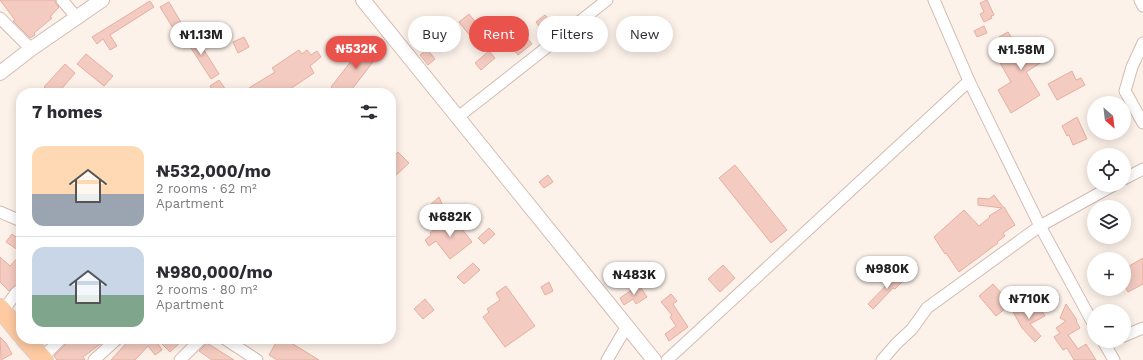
<!DOCTYPE html>
<meta charset="utf-8">
<style>
body{margin:0;font-family:"Work Sans",sans-serif;background:#f7f7f7;color:#2b2b33;height:100vh;display:flex;flex-direction:column;font-size:15px;white-space:nowrap}
*{box-sizing:border-box;margin:0}
p{font-size:13px;color:#7c7c81}
.icon{flex:none;width:22px;height:22px;fill:none;stroke:currentColor;stroke-width:2;stroke-linecap:round;stroke-linejoin:round}
.map{position:relative;flex:1;overflow:hidden}
.details{position:absolute;left:16px;top:88px;width:380px;height:256px;display:flex;flex-direction:column;background:#fff;border-radius:16px;box-shadow:0 2px 10px #0003}
.details>*{flex:none}
.banner{position:absolute;left:408px;top:16px;width:380px;height:36px;display:flex;gap:8px}
.needle{width:26px;rotate:152deg}
.buttons{position:absolute;left:1087px;top:96px;display:grid;gap:8px}
.buttons a{display:grid;place-items:center;width:44px;height:44px;border-radius:50%;background:#fff;box-shadow:0 2px 10px #0003;font-size:20px}
.price{position:absolute;translate:-50% -34px;padding:0 9px;border-radius:14px;background:#fff;color:#222;font-size:13px;line-height:26px;filter:drop-shadow(0 1px 2px #0008)}
.price::after{content:'';position:absolute;left:50%;top:24px;width:12px;height:9px;margin-left:-6px;background:inherit;clip-path:polygon(0 0,100% 0,50% 100%)}
.price.on{background:#ea524c;color:#fff}
ul{padding:0;list-style:none}
li{display:flex;align-items:center;gap:12px;height:100px;padding:0 16px}
li+li{border-top:1px solid #e1e1e2}
li span{display:grid;place-items:center;flex:none;width:112px;height:80px;border-radius:12px;color:#555}
li>.icon{margin-inline-start:auto}
span .icon{width:48px;height:48px;fill:#fffc;stroke-width:1}
li b{font-size:17px}
h2{display:flex;justify-content:space-between;align-items:center;height:48px;padding:0 16px;font-size:17px}
.chip{padding:0 14px;border-radius:18px;background:#fff;box-shadow:0 2px 10px #0003;font-size:14px;line-height:36px}
.chip.on{background:#ea524c;color:#fff}
.map>svg:first-child{display:block}
</style>
<div class="map">
<svg width="1143" height="360" viewBox="0 0 1143 360">
<rect width="100%" height="100%" fill="#fdf2ea"/>
<g fill="#f4cbc0" stroke="#e7aea0">
<polygon points="0,0 55,0 56,4 59,7 50,17 52,18 34,33 35,35 30,38 13,21 15,20"/>
<polygon points="987,0 994,15 991,16 992,18 984,22 980,14 984,12 980,3"/>
<polygon points="150,1 154,7 110,35 117,46 110,50 103,39 97,44 92,37"/>
<polygon points="169,2 186,31 178,36 160,7"/>
<polygon points="469,14 487,36 494,31 500,38 483,52 459,22"/>
<polygon points="545,15 551,22 541,29 536,22"/>
<polygon points="445,16 452,26 446,31 438,21"/>
<polygon points="517,25 532,44 518,55 503,37"/>
<polygon points="984,26 987,33 977,37 974,31"/>
<polygon points="1008,32 1018,48 1037,37 1044,48 1050,45 1054,53 1041,61 1042,62 1026,72 1040,95 1011,113 998,90 1011,82 1000,63 1007,59 1006,56 1010,54 999,37"/>
<polygon points="190,33 199,49 202,47 219,74 211,79 189,45 187,46 182,37"/>
<polygon points="244,37 249,47 238,53 233,42"/>
<polygon points="379,44 384,53 376,58 349,93 333,93 335,90 331,87 359,51 363,54"/>
<polygon points="427,49 435,59 428,65 420,55"/>
<polygon points="299,50 302,54 307,50 311,55 317,51 321,57 310,66 314,73 284,93 252,93 249,88 275,72 272,68"/>
<polygon points="489,51 495,58 481,70 475,63"/>
<polygon points="86,54 113,76 104,86 77,64"/>
<polygon points="65,64 75,73 58,93 51,93 44,87"/>
<polygon points="1072,71 1076,80 1081,78 1085,85 1057,100 1048,84"/>
<polygon points="219,80 228,93 214,93 210,86"/>
<polygon points="1077,117 1087,139 1073,145 1069,135 1067,136 1062,126"/>
<polygon points="398,152 409,163 391,180 391,159"/>
<polygon points="735,165 787,230 771,243 719,178"/>
<polygon points="548,175 553,182 544,188 539,182"/>
<polygon points="994,195 1003,207 1004,207 1015,225 1003,233 1005,236 997,242 998,243 959,272 946,253 945,254 934,237 964,210 979,226 990,217 989,216 1002,208 978,205 978,198 989,199"/>
<polygon points="439,197 443,206 420,215 420,214"/>
<polygon points="452,216 472,242 450,259 436,241 429,246 425,240 431,235 430,233"/>
<polygon points="489,228 495,234 484,244 478,238"/>
<polygon points="12,234 21,241 21,246 18,250 6,242"/>
<polygon points="21,254 21,282 17,284 9,291 0,282 0,257 10,266"/>
<polygon points="1143,258 1143,284 1128,292 1124,284 1124,269"/>
<polygon points="473,263 480,270 464,284 457,277"/>
<polygon points="723,265 735,278 720,292 708,279"/>
<polygon points="898,273 905,279 895,289 893,288 873,309 868,304"/>
<polygon points="549,282 553,291 545,295 541,287"/>
<polygon points="993,284 1011,304 996,316 979,296"/>
<polygon points="639,285 647,297 636,304 633,299 624,305 620,298"/>
<polygon points="506,286 535,326 505,347 483,317 489,312 487,309 500,300 496,293"/>
<polygon points="671,294 677,301 673,304 688,327 669,341 665,334 676,326 670,317 672,315 661,302"/>
<polygon points="425,299 434,310 423,319 414,309"/>
<polygon points="1026,303 1031,312 1039,307 1045,316 1030,324 1041,336 1035,342 1022,328 1012,310"/>
<polygon points="1066,304 1077,320 1076,321 1080,328 1068,335 1078,349 1086,344 1096,360 1074,360 1067,348 1063,350 1054,337 1060,333 1056,328 1066,321 1060,318"/>
<polygon points="0,337 6,343 12,354 1,360"/>
<polygon points="68,339 107,339 83,357 85,360 57,360 54,356 66,344"/>
<polygon points="130,339 155,339 162,350 155,355 148,346 135,360 111,360"/>
<polygon points="167,339 184,339 170,352 162,344"/>
<polygon points="278,339 285,339 319,360 277,360 269,355"/>
<polygon points="207,343 234,360 212,360 199,351"/>
</g>
<g fill="none" stroke-linecap="round" stroke-linejoin="round">
<g stroke="#d3bab1" stroke-width="13">
<g id="minor">
<polyline points="62,0 77,18"/>
<polyline points="934,0 969,81 1040,226 1094,325"/>
<polyline points="1140,0 1143,6"/>
<polyline points="0,18 31,49"/>
<polyline points="1143,43 1132,67 1125,91 1143,123"/>
<polyline points="458,117 607,0"/>
<polyline points="1124,179 1143,169"/>
<polyline points="0,212 21,221"/>
<polyline points="3,311 16,293 21,289"/>
<polyline points="1124,336 1143,328"/>
<polyline points="225,339 257,360"/>
<polyline points="1103,341 1114,360"/>
<polyline points="42,358 61,339"/>
<polyline points="94,360 117,339"/>
<polyline points="180,360 201,339"/>
<polyline points="607,360 627,326"/>
<polyline points="667,360 969,81"/>
<polyline points="882,360 896,344 912,329 927,308 1040,226 1114,185"/>
</g>
</g>
<g stroke="#d3bab1" stroke-width="16">
<g id="tertiary">
<polyline points="363,0 654,360"/>
<polyline points="0,73 31,49 102,0"/>
</g>
</g>
<g stroke="#dacfcd" stroke-width="20">
<g id="primary">
<polyline points="0,308 21,334"/>
<polyline points="25,339 44,360"/>
</g>
</g>
<use href="#minor" stroke="#fff" stroke-width="11"/>
<use href="#tertiary" stroke="#fff" stroke-width="14"/>
<use href="#primary" stroke="#fdcaa1" stroke-width="18"/>
</g>
</svg>
<div class="buttons">
<a><svg class="needle" viewBox="-14 -14 28 28"><path d="M0-13l5 13h-10z" fill="#e53935"/><path d="M0 13l5-13h-10z" fill="#7c7c81"/></svg></a>
<a><svg class="icon" aria-label="locate" viewBox="0 0 24 24"><circle cx="12" cy="12" r="6"/><path d="M12 2v4M12 18v4M2 12h4M18 12h4"/></svg></a>
<a><svg class="icon" aria-label="layers" viewBox="0 0 24 24"><path d="M12 4l9 5-9 5-9-5zM3 14l9 5 9-5"/></svg></a>
<a>+</a>
<a>−</a>
</div>
<b class="price" style="left:201px;top:56px">₦1.13M</b>
<b class="price on" style="left:356px;top:70px">₦532K</b>
<b class="price" style="left:1021px;top:71px">₦1.58M</b>
<b class="price" style="left:450px;top:238px">₦682K</b>
<b class="price" style="left:887px;top:290px">₦980K</b>
<b class="price" style="left:634px;top:296px">₦483K</b>
<b class="price" style="left:1029px;top:320px">₦710K</b>
<div class="banner">
<a class="chip">Buy</a>
<a class="chip on">Rent</a>
<a class="chip">Filters</a>
<a class="chip">New</a>
</div>
<section class="details">
<h2>7 homes<svg class="icon" aria-label="filters" viewBox="0 0 24 24"><path d="M4 7h16M4 17h16"/><circle cx="9" cy="7" r="2"/><circle cx="15" cy="17" r="2"/></svg></h2>
<ul>
<li><span style="background:linear-gradient(#ffd9b3 60%,#9aa5b1 0)"><svg class="icon" aria-label="home" viewBox="0 0 24 24"><path d="M3 11l9-7 9 7M6 9v11h12V9"/></svg></span><div><b>₦532,000/mo</b><p>2 rooms · 62 m²</p><p>Apartment</p></div></li>
<li><span style="background:linear-gradient(#c9d6e8 60%,#7fa58c 0)"><svg class="icon" aria-label="home" viewBox="0 0 24 24"><path d="M3 11l9-7 9 7M6 9v11h12V9"/></svg></span><div><b>₦980,000/mo</b><p>2 rooms · 80 m²</p><p>Apartment</p></div></li>
</ul>
</section>
</div>
